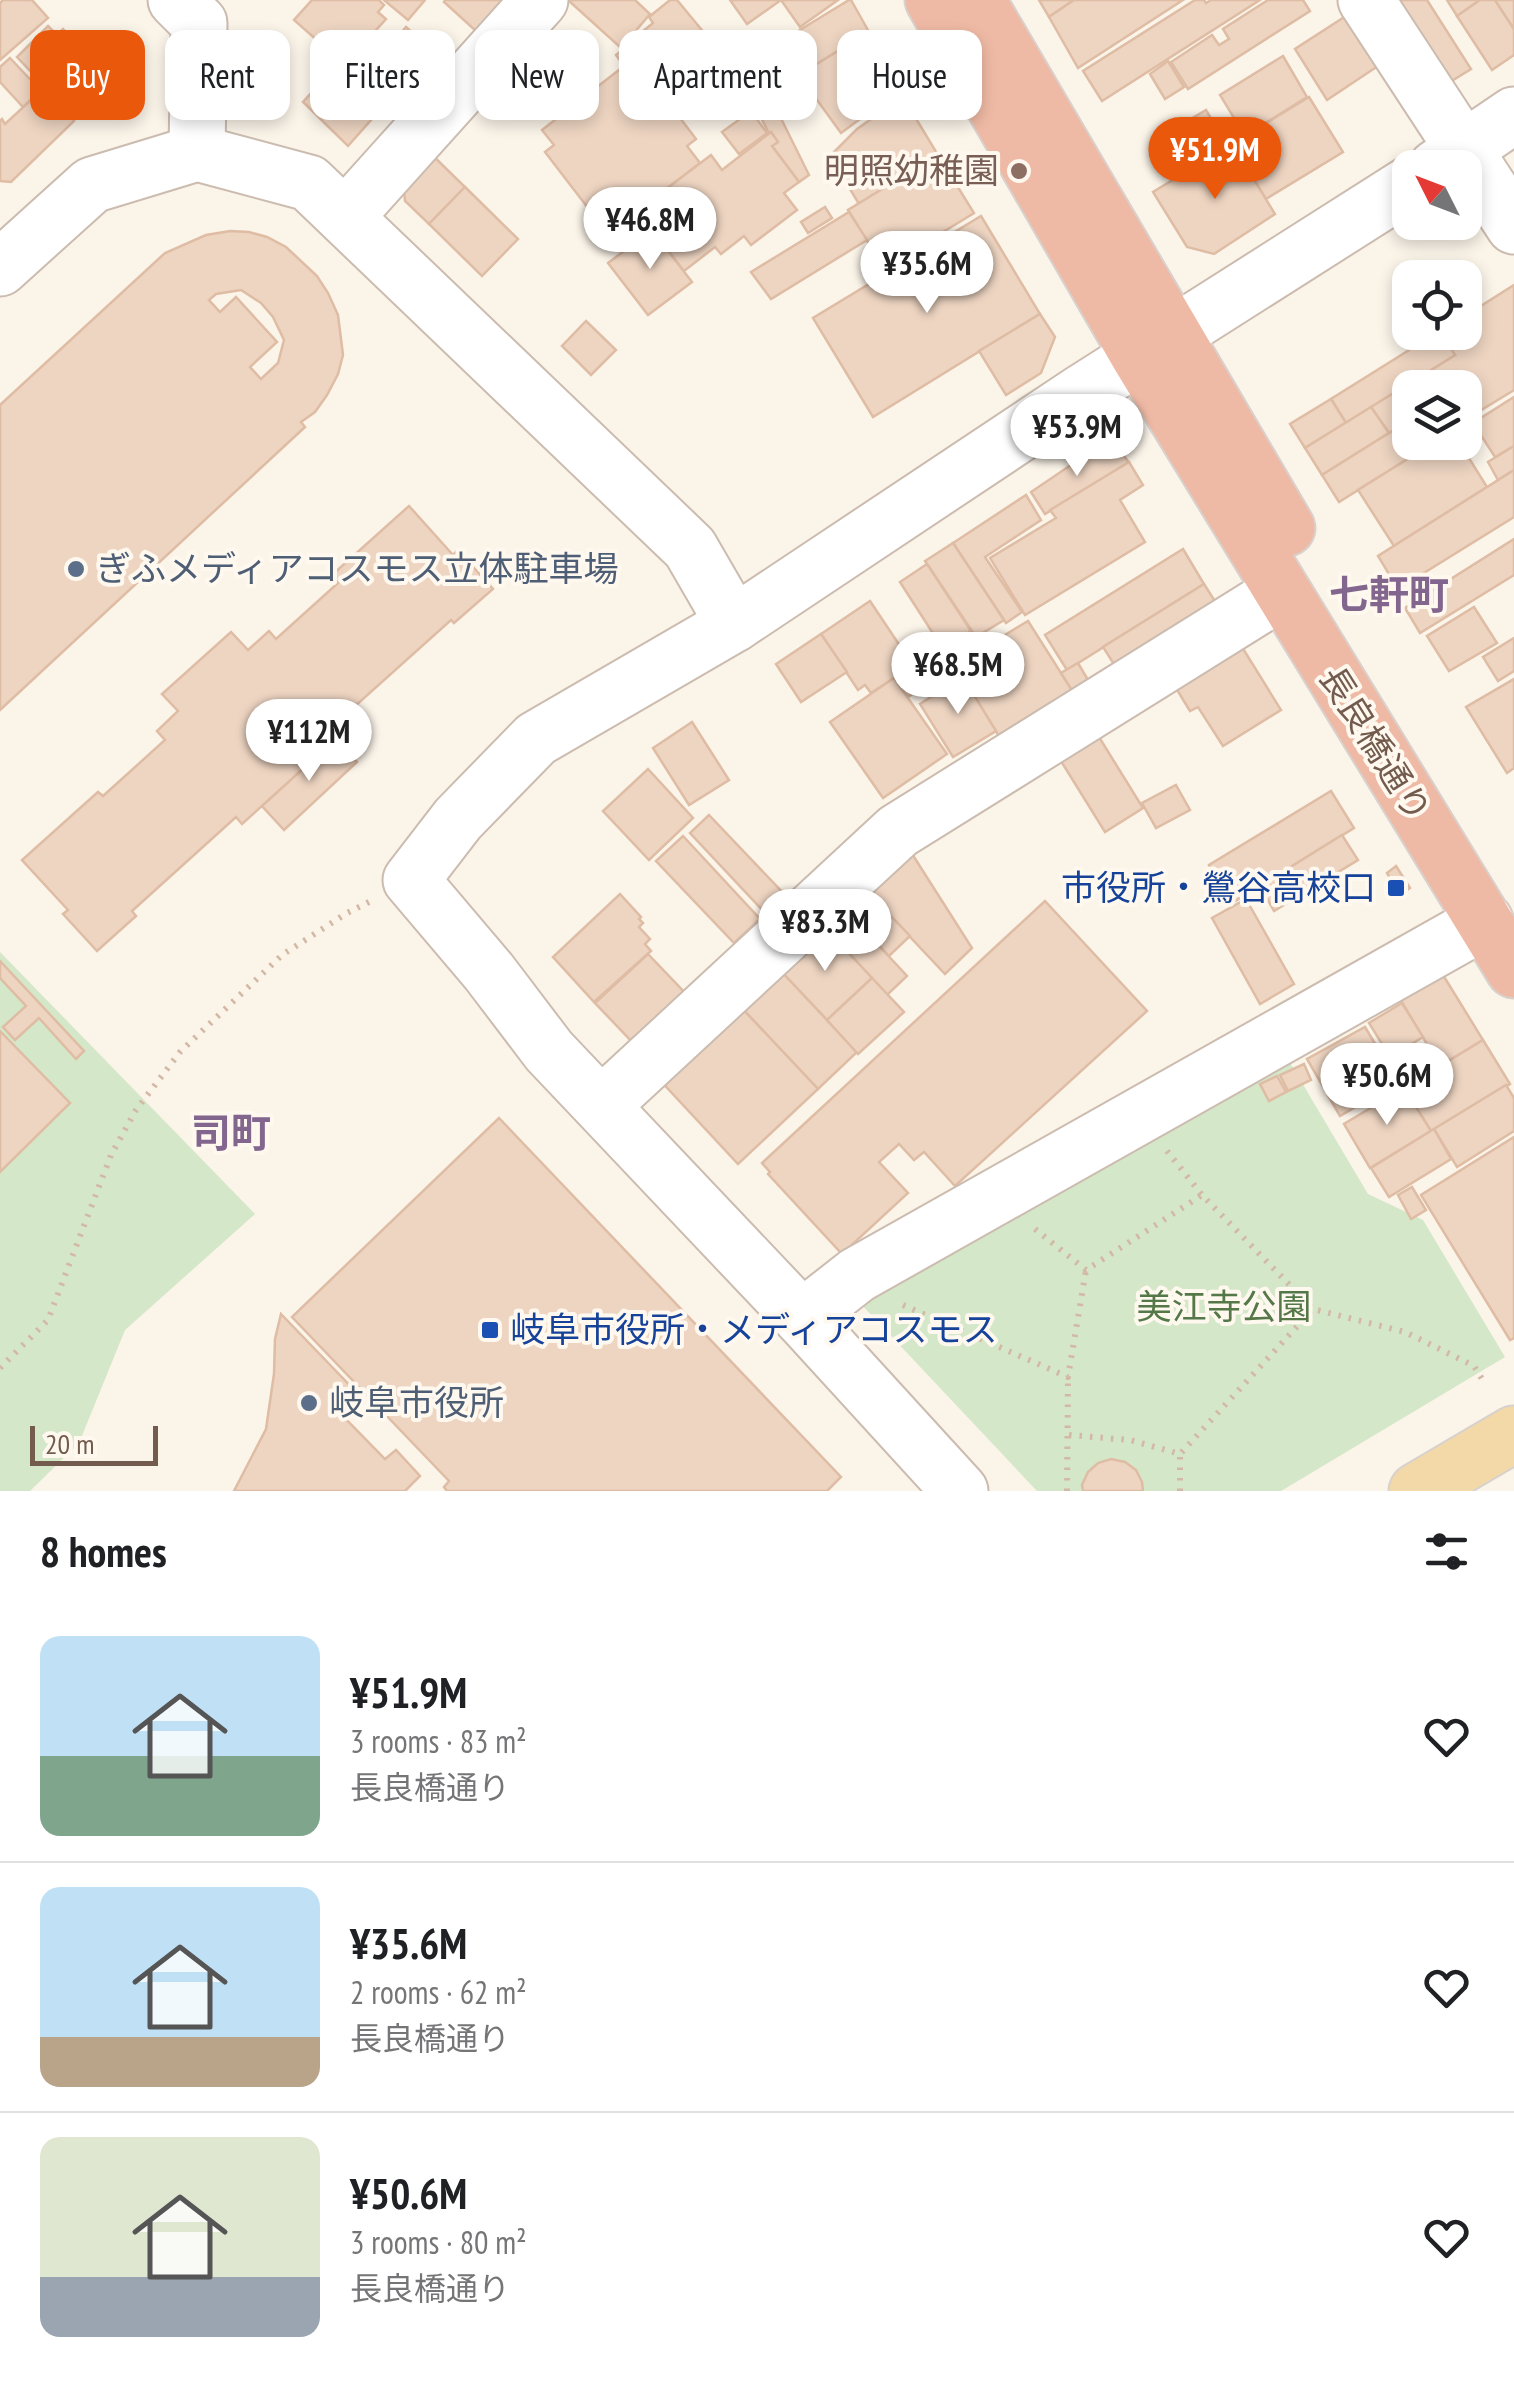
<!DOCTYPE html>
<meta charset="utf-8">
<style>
body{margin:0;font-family:"PT Sans Narrow","Noto Sans JP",sans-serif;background:#f2f2f2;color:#202124;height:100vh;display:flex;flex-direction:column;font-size:38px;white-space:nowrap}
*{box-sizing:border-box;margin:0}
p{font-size:32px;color:#757577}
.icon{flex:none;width:55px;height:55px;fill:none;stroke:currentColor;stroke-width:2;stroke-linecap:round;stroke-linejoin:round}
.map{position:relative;height:1491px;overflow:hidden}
.panel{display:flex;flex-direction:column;background:#fff;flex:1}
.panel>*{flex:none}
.hud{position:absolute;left:30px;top:30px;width:1000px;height:90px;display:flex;gap:20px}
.needle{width:65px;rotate:312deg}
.buttons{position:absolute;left:1392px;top:150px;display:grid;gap:20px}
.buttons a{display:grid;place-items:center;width:90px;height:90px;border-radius:20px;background:#fff;box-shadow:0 5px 15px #0003;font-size:50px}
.scale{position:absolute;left:30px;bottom:25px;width:128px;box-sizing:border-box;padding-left:10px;border:5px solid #735c4e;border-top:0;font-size:28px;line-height:35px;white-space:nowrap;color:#735c4e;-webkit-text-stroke:8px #fef8ef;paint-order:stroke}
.price{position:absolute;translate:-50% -85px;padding:0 22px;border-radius:35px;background:#fff;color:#222;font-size:32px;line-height:65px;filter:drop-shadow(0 2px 5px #0008)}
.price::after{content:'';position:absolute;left:50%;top:60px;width:30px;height:22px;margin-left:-15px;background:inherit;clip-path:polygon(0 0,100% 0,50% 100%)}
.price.current{background:#ea580c;color:#fff}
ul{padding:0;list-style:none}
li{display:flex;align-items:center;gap:30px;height:250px;padding:0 40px}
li+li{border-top:2px solid #e0e0e0}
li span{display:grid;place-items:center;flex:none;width:280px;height:200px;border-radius:20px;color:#555}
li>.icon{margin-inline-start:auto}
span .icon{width:120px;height:120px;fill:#fffc;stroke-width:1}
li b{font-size:42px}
h2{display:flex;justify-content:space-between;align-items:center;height:120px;padding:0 40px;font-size:42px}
.chip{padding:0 35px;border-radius:20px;background:#fff;box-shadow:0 5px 15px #0003;font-size:35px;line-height:90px}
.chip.current{background:#ea580c;color:#fff}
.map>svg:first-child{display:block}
</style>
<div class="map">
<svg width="1514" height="1491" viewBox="0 0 1514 1491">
<rect width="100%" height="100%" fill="#fbf4e9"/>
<g fill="#d4e7c8">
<polygon points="0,952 255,1214 125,1330 79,1443 30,1491 0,1491"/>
<polygon points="1289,1061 1368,1194 1423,1220 1505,1357 1281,1491 1037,1491 859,1302"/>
</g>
<g fill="#eed5c2" stroke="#dfbca4" stroke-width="2.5" fill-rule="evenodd">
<polygon points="3,0 32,0 48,18 0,60 0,3"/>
<polygon points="312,0 379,0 384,5 378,12 386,19 348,61 340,54 337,58 294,20"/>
<polygon points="384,0 425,0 408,20"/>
<polygon points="445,0 503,0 504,1 476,31 444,2"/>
<polygon points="570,0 635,0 650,14 621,48 569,1"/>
<polygon points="670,0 677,0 715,46 678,76 642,32 653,23 649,17"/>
<polygon points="730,0 781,0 747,24"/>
<polygon points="781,0 838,0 800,27"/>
<polygon points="849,0 851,0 869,32 774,90 754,58"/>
<polygon points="1039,0 1074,0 1049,17"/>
<polygon points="1074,0 1183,0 1078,68 1049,17"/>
<polygon points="1195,0 1204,0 1206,3 1211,0 1260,0 1102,101 1083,71"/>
<polygon points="1268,0 1303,0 1310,11 1188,89 1171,62 1212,35 1219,45 1229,39 1223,29"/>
<polygon points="1399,0 1427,0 1471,69 1442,87"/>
<polygon points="1447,0 1480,0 1457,16"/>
<polygon points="1480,0 1495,0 1514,29 1514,55 1492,70 1457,16"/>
<polygon points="1495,0 1514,0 1514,29"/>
<polygon points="1349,14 1381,64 1327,100 1295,49"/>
<polygon points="48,26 57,35 63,29 95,62 57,99 17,57"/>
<polygon points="406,27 457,72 421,113 407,101 392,117 367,95 407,49 396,39"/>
<polygon points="640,36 664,67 650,78 696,139 687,146 700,163 608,234 545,152 554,145 542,130 624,66 616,55"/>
<polygon points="859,38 898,91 841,133 799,75"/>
<polygon points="1283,56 1307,97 1245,136 1220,95"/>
<polygon points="10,58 41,91 23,107 0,82 0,67"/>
<polygon points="1168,61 1184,87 1165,99 1150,74"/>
<polygon points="334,68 379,111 348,146 303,102"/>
<polygon points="764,84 809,175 799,182 772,146 778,142 771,132 769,133 748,93"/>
<polygon points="43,89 74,121 11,182 0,181 0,121 2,119 5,124"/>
<polygon points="903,97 938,155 859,204 830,156 857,129"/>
<polygon points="1309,97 1343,152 1266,199 1232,144"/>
<polygon points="1206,110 1225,142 1183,167 1164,135"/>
<polygon points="751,111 767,133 739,154 722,132"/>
<polygon points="771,132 778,142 772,146 799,182 784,193 797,210 751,245 744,236 721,254 715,247 684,271 652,230 671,215 657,196 711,155 722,170"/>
<polygon points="1232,144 1275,214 1214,254 1187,247 1153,192"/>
<polygon points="425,148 465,187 429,224 405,201 402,173"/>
<polygon points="938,155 974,213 884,268 848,210"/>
<polygon points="465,187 518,239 482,276 429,224"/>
<polygon points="825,207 832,218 808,233 801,222"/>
<polygon points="849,212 867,240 771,299 751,272"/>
<polygon points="981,216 1040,314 873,417 813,318"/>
<polygon points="652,230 692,282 648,315 608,263"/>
<path d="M230,231L249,232L267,237L286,247L317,276L328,293L338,315L343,355L338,374L327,395L315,412L301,422L305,427L0,710V405L165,253L206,235ZM241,290L261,303L273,317L284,340L278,363L261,379L250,367L277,342L236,297L220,312L209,300L216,294Z"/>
<polygon points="1514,285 1514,390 1465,420 1465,388 1424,388 1418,378 1455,355 1441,332 1465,332 1465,316"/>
<polygon points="1040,314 1055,337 1041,373 1006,395 979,351"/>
<polygon points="586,321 616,350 591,375 562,346"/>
<polygon points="1438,332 1441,332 1455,355 1346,423 1331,399"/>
<polygon points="1418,378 1424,388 1410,388 1410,420 1389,433 1371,407"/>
<polygon points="1514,397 1514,446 1495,457 1473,423"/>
<polygon points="1331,399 1346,423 1305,448 1290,424"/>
<polygon points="1371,407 1389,433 1322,475 1305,448"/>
<polygon points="1410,420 1410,442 1435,442 1339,502 1322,475"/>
<polygon points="1435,442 1459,442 1487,487 1394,546 1358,490"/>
<polygon points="1514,446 1514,470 1498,480 1488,462"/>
<polygon points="1093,450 1124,456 1129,463 1045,514 1031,492"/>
<polygon points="1129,462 1143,485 1120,500 1145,542 1025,615 990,558 1056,518 1050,510"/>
<polygon points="1514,470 1514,517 1398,589 1378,556"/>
<polygon points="1026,495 1041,520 985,557 1022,612 1006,623 953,543"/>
<polygon points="409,506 453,555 458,550 493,589 454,623 451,620 345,715 353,724 242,824 236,817 132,911 136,916 97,951 63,914 68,910 22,860 98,792 103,796 165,740 157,731 178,711 162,694 231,632 248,650 269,631 276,639 338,583 332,575"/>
<polygon points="1514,539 1514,575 1420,633 1405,608"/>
<polygon points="953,543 1004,620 976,637 925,561"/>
<polygon points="1183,549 1204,584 1067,670 1045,635"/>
<polygon points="927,564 971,631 943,649 900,582"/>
<polygon points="1204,584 1218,606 1117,669 1103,647"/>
<polygon points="870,601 926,685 908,697 894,678 871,693 865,685 858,690 821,634"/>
<polygon points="1474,607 1497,643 1449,671 1427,636"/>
<polygon points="1028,621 1075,695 1002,741 951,659 986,637 990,644"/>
<polygon points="821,634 847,672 801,702 776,664"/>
<polygon points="1514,638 1514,671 1498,681 1483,657"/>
<polygon points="1237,639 1281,710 1223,746 1198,707 1190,711 1171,680"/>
<polygon points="1078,663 1091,685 1075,695 1061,673"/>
<polygon points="963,677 996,731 953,757 920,704"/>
<polygon points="894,678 947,754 883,798 830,722"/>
<polygon points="1514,679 1514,768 1507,773 1466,707"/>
<polygon points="692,722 729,780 689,805 653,748"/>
<polygon points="1094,729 1143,808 1105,832 1056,753"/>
<polygon points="336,739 357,762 284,830 262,806"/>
<polygon points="648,769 693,818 649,860 603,811"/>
<polygon points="1176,785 1190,810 1156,828 1142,803"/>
<polygon points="1331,791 1354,828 1232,903 1209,865"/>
<polygon points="709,815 786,896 766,914 690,833"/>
<polygon points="1342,835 1358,860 1274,911 1260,886"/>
<polygon points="683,836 760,919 734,943 656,861"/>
<polygon points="907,846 972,948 945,974 863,887"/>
<polygon points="1396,866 1410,888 1400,895 1387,873"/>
<polygon points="863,887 910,936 889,956 842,906"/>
<polygon points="620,894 641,917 639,919 643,923 639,927 650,939 645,944 651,951 594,1002 553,957"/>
<polygon points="1246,899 1294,984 1260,1004 1212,918"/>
<polygon points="1045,901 1147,1011 955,1186 924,1152 914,1160 899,1144 879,1162 908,1193 842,1254 768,1174 770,1172 762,1163"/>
<polygon points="842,906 907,976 887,995 823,925"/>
<polygon points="832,935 872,978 827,1020 777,967 810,936 820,947"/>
<polygon points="648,954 688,996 635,1045 595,1003"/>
<polygon points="0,961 84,1051 76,1059 39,1018 15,1040 3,1027 26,1006 0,978"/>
<polygon points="777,967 857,1052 818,1089 737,1003"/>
<polygon points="1443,975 1483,1040 1440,1066 1400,999"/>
<polygon points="872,978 904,1012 858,1054 827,1020"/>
<polygon points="737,1003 818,1089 738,1164 657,1077"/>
<polygon points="1402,1003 1423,1037 1390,1057 1369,1023"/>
<polygon points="1365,1027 1398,1082 1340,1116 1307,1059"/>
<polygon points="0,1031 70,1103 0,1172"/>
<polygon points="1483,1040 1510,1084 1431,1131 1404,1088"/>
<polygon points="1304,1064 1311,1080 1288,1091 1280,1075"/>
<polygon points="1277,1076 1286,1092 1269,1101 1260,1084"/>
<polygon points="1506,1085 1514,1098 1514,1131 1457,1167 1434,1129"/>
<polygon points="1404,1088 1431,1131 1370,1168 1344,1124"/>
<polygon points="499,1118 841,1477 827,1491 447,1491 444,1487 449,1481 292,1317"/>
<polygon points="1434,1129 1451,1159 1389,1197 1371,1168"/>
<polygon points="1514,1137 1514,1338 1510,1340 1421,1195"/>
<polygon points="1412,1187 1426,1210 1411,1219 1398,1195"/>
<polygon points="281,1314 358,1394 339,1412 385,1459 396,1450 420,1476 405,1491 234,1491 266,1429 274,1374 275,1339"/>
<polygon points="1111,1459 1125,1462 1136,1470 1142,1482 1143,1491 1083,1491 1082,1485 1088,1472 1098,1463"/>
</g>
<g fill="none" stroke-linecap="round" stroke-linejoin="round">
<g stroke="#ccbcaf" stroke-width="59">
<g id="minor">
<polyline points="176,0 199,23 197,153"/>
<polyline points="1366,0 1514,226"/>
<polyline points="1436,168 1514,115"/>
<polyline points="345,217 540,0"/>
<polyline points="0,268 92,185 197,153 309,183 690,548 734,624"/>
<polyline points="602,1105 898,831 1281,592"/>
<polyline points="802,1318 857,1275 1485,921"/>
<polyline points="960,1491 802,1318 549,1051 489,972 411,880 458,819 536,739 734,624 1081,393 1410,184"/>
</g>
</g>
<g stroke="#d8d1cd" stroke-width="59">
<polyline id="major" points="1417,1491 1514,1434"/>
</g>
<g stroke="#d8d1cd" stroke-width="59">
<g id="highway">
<polyline points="933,0 1140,358 1514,970"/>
<polyline points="977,0 1287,528"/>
</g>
</g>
<g stroke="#d3b8a5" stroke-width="6" stroke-dasharray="2.5 8" stroke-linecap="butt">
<polyline points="1167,1151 1202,1195 1313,1309 1405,1332 1474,1366 1485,1384"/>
<polyline points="1035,1229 1086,1270 1202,1195"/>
<polyline points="903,1305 1068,1377 1086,1270"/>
<polyline points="0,1368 48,1320 111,1155 136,1110 180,1052 282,955 347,913 371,901"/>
<polyline points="1069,1435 1130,1440 1180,1454 1313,1309"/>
<polyline points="1067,1491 1068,1377"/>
<polyline points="1180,1491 1180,1454"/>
</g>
<use href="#minor" stroke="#fff" stroke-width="55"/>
<use href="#major" stroke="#f3d9a7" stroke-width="55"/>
<use href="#highway" stroke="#efbaa5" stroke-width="55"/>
</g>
<circle fill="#8d6e63" stroke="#fef8ef" stroke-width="4" cx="1019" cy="171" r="10"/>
<g fill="#5c6f8a" stroke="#fef8ef" stroke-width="4">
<circle cx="76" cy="569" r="10"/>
<circle cx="309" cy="1403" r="10"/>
</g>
<g fill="#1a4fb4" stroke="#fef8ef" stroke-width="4">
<rect x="1386" y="878" width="20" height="20" rx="5"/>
<rect x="480" y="1320" width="20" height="20" rx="5"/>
</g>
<g text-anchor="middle" stroke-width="8" stroke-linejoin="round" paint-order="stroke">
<g font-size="35" fill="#785e54" stroke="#fef8ef" text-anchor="end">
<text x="999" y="183">明照幼稚園</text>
</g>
<g font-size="35" fill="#4e5e75" stroke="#fef8ef" text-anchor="start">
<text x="96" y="581">ぎふメディアコスモス立体駐車場</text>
<text x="329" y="1415">岐阜市役所</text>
</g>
<g font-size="35" fill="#735c4e" stroke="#fef8ef">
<text transform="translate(1375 744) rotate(58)" y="12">長良橋通り</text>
</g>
<g font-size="35" fill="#164399" stroke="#fef8ef" text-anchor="end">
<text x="1376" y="900">市役所・鶯谷高校口</text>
<text x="510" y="1342" text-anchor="start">岐阜市役所・メディアコスモス</text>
</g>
<g font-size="35" fill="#547847" stroke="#fef8ef">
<text x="1224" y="1319">美江寺公園</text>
</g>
<g font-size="40" font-weight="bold" fill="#82668e" stroke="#fef8ef">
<text x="1389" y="609">七軒町</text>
<text x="231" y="1147">司町</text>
</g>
</g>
</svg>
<div class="buttons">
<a><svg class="needle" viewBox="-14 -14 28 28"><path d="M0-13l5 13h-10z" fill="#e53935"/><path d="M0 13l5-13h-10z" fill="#757577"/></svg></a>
<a><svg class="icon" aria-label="locate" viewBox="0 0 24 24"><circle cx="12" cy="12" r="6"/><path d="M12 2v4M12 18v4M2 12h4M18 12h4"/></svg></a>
<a><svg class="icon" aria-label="layers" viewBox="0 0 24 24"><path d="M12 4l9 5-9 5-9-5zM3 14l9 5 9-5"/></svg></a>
</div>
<div class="scale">20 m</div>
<b class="price current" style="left:1215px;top:202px">¥51.9M</b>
<b class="price" style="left:650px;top:272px">¥46.8M</b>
<b class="price" style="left:927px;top:316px">¥35.6M</b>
<b class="price" style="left:1077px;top:479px">¥53.9M</b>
<b class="price" style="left:958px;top:717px">¥68.5M</b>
<b class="price" style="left:309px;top:784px">¥112M</b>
<b class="price" style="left:825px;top:974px">¥83.3M</b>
<b class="price" style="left:1387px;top:1128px">¥50.6M</b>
<div class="hud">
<a class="chip current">Buy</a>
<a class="chip">Rent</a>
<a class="chip">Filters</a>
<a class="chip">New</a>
<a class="chip">Apartment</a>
<a class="chip">House</a>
</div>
</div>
<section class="panel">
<h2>8 homes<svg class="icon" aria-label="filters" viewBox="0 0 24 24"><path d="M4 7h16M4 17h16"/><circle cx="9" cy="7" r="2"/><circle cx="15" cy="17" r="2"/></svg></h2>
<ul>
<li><span style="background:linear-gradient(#bfe0f5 60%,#7fa58c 0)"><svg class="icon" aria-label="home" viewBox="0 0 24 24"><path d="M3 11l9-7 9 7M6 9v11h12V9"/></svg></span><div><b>¥51.9M</b><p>3 rooms · 83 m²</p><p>長良橋通り</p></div><svg class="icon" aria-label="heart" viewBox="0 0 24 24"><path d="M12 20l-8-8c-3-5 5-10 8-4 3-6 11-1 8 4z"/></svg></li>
<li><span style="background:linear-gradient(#bfe0f5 75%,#b9a48a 0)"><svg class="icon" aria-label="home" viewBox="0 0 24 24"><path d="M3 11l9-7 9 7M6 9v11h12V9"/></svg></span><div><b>¥35.6M</b><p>2 rooms · 62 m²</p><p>長良橋通り</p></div><svg class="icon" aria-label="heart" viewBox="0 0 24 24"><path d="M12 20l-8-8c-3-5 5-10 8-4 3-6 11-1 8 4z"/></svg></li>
<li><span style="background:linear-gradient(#dfe7d0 70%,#9aa5b1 0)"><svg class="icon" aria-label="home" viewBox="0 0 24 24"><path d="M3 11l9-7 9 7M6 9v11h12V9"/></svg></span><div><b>¥50.6M</b><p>3 rooms · 80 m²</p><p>長良橋通り</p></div><svg class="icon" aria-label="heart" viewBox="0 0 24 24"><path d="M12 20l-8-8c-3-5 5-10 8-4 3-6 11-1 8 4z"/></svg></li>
</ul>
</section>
